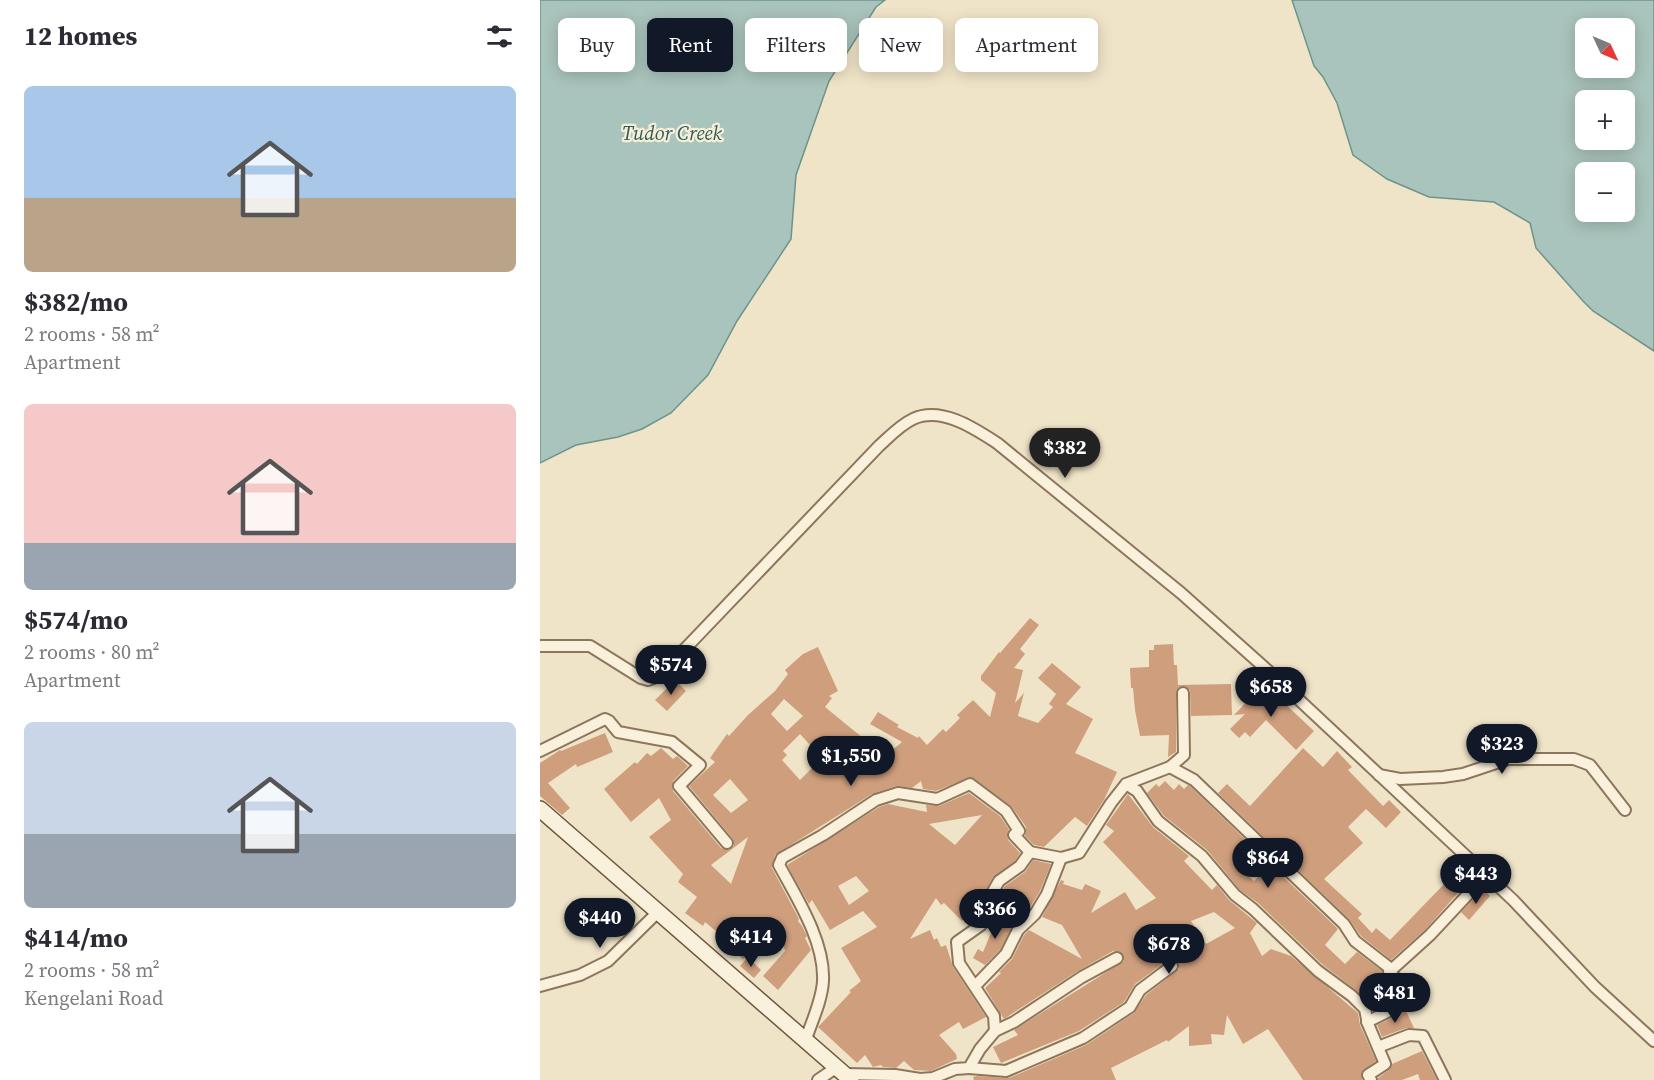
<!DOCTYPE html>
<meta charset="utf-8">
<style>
body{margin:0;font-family:"Source Serif 4",serif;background:#f2f2f3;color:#2b2b33;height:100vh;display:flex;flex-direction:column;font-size:22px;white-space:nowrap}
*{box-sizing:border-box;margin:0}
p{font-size:20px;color:#7c7c81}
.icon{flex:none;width:33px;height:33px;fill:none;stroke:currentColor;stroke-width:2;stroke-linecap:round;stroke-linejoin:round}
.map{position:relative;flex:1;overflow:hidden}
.sheet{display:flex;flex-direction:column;background:#fff;width:540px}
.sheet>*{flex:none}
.guide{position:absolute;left:18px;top:18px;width:570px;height:54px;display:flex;gap:12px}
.needle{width:39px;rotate:134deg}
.buttons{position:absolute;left:1035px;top:18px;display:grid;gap:12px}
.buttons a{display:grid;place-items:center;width:60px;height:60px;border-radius:9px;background:#fff;box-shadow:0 3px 15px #0003;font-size:30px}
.price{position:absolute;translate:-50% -51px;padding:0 14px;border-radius:21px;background:#111827;color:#fff;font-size:20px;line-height:39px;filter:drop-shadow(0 2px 3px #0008)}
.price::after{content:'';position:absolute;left:50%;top:36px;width:18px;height:14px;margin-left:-9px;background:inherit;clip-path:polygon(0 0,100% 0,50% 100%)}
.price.current{background:#222;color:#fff}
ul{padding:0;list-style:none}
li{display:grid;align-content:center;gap:12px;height:318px;padding:0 24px}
li span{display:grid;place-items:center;height:186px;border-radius:9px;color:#555}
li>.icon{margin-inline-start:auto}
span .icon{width:108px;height:108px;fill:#fffc;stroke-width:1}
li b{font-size:26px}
h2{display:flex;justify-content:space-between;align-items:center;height:72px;padding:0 24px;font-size:26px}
.tag{padding:0 21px;border-radius:9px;background:#fff;box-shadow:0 3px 15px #0003;font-size:21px;line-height:54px}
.tag.current{background:#111827;color:#fff}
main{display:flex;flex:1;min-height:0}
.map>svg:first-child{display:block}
</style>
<main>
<section class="sheet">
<h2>12 homes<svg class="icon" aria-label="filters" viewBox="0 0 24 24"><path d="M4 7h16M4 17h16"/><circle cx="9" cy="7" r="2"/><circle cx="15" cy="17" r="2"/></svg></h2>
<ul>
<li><span style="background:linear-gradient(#a9c7e8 60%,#b9a48a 0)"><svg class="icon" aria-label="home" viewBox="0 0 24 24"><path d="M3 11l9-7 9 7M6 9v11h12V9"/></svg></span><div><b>$382/mo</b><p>2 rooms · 58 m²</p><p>Apartment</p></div></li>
<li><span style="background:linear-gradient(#f6c9c9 75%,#9aa5b1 0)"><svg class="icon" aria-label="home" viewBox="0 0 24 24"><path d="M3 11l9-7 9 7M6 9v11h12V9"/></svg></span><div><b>$574/mo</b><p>2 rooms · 80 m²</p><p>Apartment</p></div></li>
<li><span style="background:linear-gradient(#c9d6e8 60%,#9aa5b1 0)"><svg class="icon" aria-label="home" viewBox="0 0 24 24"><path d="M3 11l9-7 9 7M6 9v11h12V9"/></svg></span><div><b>$414/mo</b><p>2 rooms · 58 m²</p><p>Kengelani Road</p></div></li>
</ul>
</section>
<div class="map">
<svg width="1114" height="1080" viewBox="0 0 1114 1080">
<rect width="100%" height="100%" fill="#f0e4c8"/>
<g fill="#a9c4bc" stroke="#6f938a" stroke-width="1.5" fill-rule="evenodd">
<polygon points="0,0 345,0 336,7 289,81 256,175 251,239 197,321 168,375 131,413 102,429 78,437 36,445 0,463"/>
<path d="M752,0H1114V351L1053,311L1043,301L996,248L990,223L954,202L889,197L847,179L813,155L797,103L783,77L774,66ZM1046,28H1084V68H1046ZM1046,100H1084V140H1046ZM1046,172H1084V212H1046Z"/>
</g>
<g fill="#cf9f7d" fill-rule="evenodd">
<path d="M490,618L499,625L480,649L485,654L474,668L483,670L475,703L484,693L478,716L498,723L513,707L509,704L516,694L498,678L512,663L541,687L526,704L553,719L535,753L577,772L564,800L547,826L535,817L504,847L494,845L485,836L486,827L472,807L431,777L396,791L383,789L381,781L372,788L356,786L332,794L235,855L232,868L259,919L258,921L262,926L267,936L265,938L271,950L238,990L223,976L245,951L244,947L225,934L203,959L186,944L189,942L165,922L163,926L145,913L157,897L138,882L143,874L109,837L131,820L119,798L91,822L64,789L95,762L97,764L107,753L111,756L121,748L133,759L137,756L148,766L133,781V791L181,848L189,850L194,846L193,839L149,786L175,762L170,758L187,734L189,736L208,715L235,691L248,674L245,670L263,654L278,647L298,691L289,696L292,698L285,707L345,756L362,742L330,724L338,712L359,725L357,727L378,738L379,736L387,745L403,729L406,732L420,718L417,715L433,700L450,717L456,693L441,680V676L459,652L460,653ZM244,699L263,716L247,731L231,714ZM260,734L282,758L260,780L242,760L247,755L243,751ZM190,779L208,800L191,813L173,795ZM208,837L191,884L171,865Z"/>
<polygon points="633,644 634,665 637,665 638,685 691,684 692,715 651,716 650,690 643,686 639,687 636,693 636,752 628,757 629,735 600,736 595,710 593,688 591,688 590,668 609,667 609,650 614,650 614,645"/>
<polygon points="135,680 146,691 127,711 115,700"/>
<polygon points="724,684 774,731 756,750 726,720 710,737 705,732 699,738 690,729 705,714 694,715"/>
<polygon points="65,733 73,752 37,767 36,764 8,783 30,808 22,815 0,796 0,763 20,750 21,751"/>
<polygon points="763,748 783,767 797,751 812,767 808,770 843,806 849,800 861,812 846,828 826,809 808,827 823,843 784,879 822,914 818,918 832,933 836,928 850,940 909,879 904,875 917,861 933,876 885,930 851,960 821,936 809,919 678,793 687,784 710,806"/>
<polygon points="625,781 634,790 639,784 644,789 648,785 650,786 712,846 695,863 714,881 730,864 798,929 785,945 805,964 817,952 842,971 849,986 844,989 852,1001 833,1011 830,1004 817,991 783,965 718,903 700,890 667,850 624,816 607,793 616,784 619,787"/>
<path d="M429,793L460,816L469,829L467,833L468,840L480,853L475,861L453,877L438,905L422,921L404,903L401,905L396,898L370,939L390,930L394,940L397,938L401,947L406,945L413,967L446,1017L423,1029L419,1022L399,1035L416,1054L417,1059L391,1071L374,1070L364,1061L356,1068L343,1067L341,1065L333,1067L325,1055L317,1063L278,1027L311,992L309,991L321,981L301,948L337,927L323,911L290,930L272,900L269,904L247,865L339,807L348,804L387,812L386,805L399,806ZM442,815L415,845L389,824ZM316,876L329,891L309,905L298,886Z"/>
<path d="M588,794L613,827L649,856L644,861L672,890L677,885L689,900L717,923L710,933L722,956L731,949L751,956L818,1013L820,1025L836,1061L822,1071V1080H763L728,1029L703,1044L687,1015L684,1035L671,1034L672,1044L649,1046V1026L628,1042L627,1040L571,1068L576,1080H434L433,1077L437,1076L469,1078L546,1045L594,1013L606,995L639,969L638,961L628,960L595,984L584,1002L539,1031L461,1063L453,1047L478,1035L474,1030L584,961L581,952L573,951L538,971L470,1015L464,1019L462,1016L445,988L461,973L459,972L472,959L484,935L489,930L542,959L522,925L502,917L521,880L524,881L523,884L542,890L545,884L561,891L551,913L585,892L596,910L616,898L563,842L574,831L566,825ZM674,912L695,928L666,944L651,921Z"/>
<polygon points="493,860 511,864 500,891 489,909 487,911 457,900 465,886 485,872"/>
<polygon points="943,889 950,896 929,920 921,912"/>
<polygon points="459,914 475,922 460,950 445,965 433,958 438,949 443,952"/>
<polygon points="208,957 221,970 214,978 200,966"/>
<polygon points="866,1011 874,1028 866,1028 842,1037 837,1025"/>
<polygon points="882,1051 897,1080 880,1080 878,1074 862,1080 838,1080 838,1078 849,1070 852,1064"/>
</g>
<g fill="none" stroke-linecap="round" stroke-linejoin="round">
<g stroke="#8d765c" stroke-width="14">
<g id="minor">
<path d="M0,646H50L101,678L108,680L119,676L339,446C349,437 360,425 373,419C401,406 434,428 457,443L641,593L725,668L973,900L1055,987L1114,1041"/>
<polyline points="0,751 65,719 69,721 78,732 132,742 160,765 139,786 187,843"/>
<polyline points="630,767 654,780 804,924 815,941 851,969"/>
<polyline points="839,775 860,779 903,777 923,774 968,759 1034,759 1050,765 1085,810"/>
<polyline points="586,784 597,791 618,821 662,856 695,895 713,909 778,971 812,996 825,1009 828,1024 845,1064 828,1075 831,1080"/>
<polyline points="0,986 40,975 68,961 119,911"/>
<polyline points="435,986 466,954 478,930 495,914 507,894 521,858"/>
<polyline points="827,1022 873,999 862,984 849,972 890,935 946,875"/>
<polyline points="455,1031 454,1016 419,963 417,942 441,925 447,902 459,881 480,866 490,852 521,858 539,853 571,803 586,784 630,767 644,755 643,693"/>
<path d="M266,1039C272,1021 282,1000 283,981C285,942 257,898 239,865L242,858L283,835L336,800L358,793L397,799L430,784L466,811L479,831L474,835L490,852"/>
<polyline points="838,1047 869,1035 883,1036 905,1080"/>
<polyline points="429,1068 466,1071 543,1038 590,1007 600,990 632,966"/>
<polyline points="305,1074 355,1075 380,1079 393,1078 415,1069 429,1068 440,1049 455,1031 474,1022 542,977 577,958"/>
<polyline points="278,1080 297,1067"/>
</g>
</g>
<g stroke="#6f573f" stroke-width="18">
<polyline id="secondary" points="0,809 311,1080"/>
</g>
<use href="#minor" stroke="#faf1dc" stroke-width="10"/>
<use href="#secondary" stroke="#faf1dc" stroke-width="15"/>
</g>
<g text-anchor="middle" stroke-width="4.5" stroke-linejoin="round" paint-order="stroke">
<g font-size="20" font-style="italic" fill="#2f5d5a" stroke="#f7eed8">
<text x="132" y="140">Tudor Creek</text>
</g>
</g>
</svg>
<div class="buttons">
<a><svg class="needle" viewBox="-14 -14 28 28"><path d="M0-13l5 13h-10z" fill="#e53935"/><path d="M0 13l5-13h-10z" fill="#7c7c81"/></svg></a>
<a>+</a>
<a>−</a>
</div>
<b class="price current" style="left:525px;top:479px">$382</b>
<b class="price" style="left:131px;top:696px">$574</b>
<b class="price" style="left:731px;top:718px">$658</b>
<b class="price" style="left:962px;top:775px">$323</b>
<b class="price" style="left:311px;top:787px">$1,550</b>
<b class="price" style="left:728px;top:889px">$864</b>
<b class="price" style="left:936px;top:905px">$443</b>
<b class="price" style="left:455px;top:940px">$366</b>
<b class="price" style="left:60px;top:949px">$440</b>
<b class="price" style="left:211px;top:968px">$414</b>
<b class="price" style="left:629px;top:975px">$678</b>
<b class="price" style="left:855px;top:1024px">$481</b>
<div class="guide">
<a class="tag">Buy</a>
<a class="tag current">Rent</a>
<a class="tag">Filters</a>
<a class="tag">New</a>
<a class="tag">Apartment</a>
</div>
</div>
</main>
